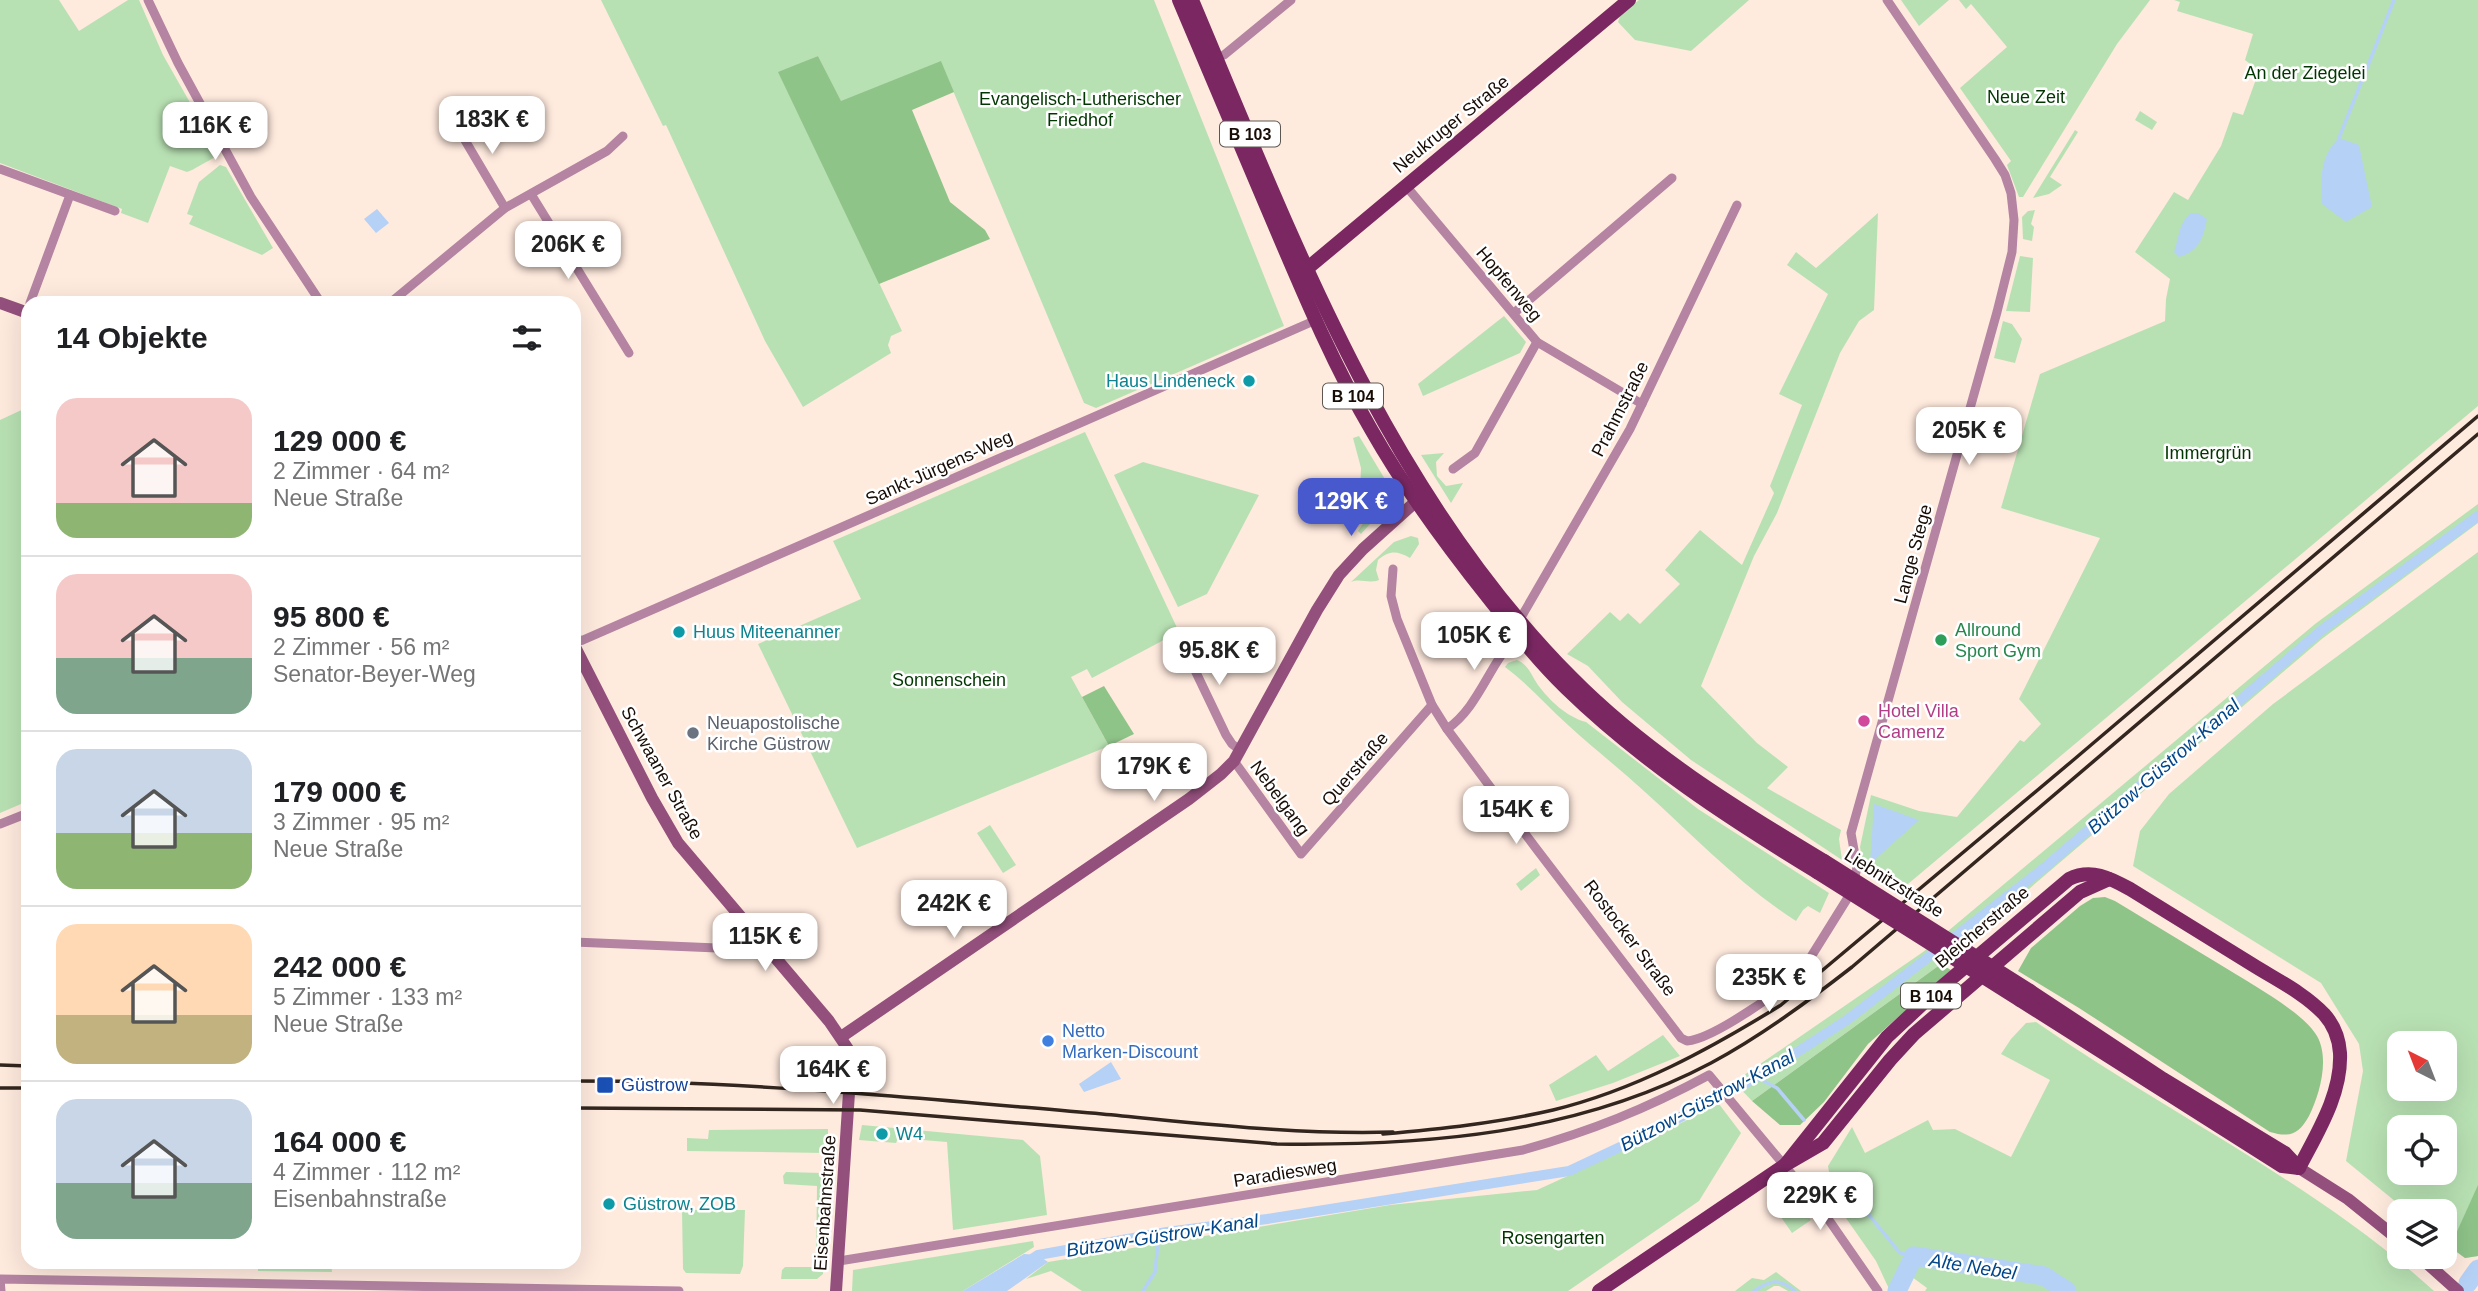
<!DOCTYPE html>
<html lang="de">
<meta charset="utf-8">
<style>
body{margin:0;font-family:Arial,sans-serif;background:#f6f6f6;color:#202124;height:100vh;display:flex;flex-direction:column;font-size:26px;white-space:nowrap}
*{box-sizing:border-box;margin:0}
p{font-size:23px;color:#757577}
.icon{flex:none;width:38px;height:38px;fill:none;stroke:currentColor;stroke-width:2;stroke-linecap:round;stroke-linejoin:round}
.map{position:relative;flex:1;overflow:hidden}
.panel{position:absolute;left:21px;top:296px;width:560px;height:973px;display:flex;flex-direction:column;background:#fff;border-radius:21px;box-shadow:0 7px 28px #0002}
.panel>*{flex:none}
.needle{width:46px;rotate:318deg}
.buttons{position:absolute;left:2387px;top:1031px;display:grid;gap:14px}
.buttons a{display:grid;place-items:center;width:70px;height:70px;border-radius:14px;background:#fff;box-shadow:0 7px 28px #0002;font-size:35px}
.price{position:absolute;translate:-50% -60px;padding:0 16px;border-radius:14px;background:#fff;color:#222;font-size:23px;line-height:46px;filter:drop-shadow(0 2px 4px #0008)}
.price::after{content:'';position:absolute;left:50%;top:42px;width:21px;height:16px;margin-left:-10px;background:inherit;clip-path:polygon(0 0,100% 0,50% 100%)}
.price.on{background:#4859ce;color:#fff}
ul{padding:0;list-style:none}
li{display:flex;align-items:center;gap:21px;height:175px;padding:0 35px}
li+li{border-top:2px solid #e0e0e0}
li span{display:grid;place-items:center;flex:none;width:196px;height:140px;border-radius:21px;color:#555}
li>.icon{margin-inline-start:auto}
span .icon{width:84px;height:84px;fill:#fffc;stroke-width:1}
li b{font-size:30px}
h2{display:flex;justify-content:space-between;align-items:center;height:84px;padding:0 35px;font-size:30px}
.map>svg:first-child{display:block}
</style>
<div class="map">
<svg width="2478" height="1291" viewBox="0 0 2478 1291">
<rect width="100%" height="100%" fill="#ffeade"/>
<g fill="#b8e1b3" fill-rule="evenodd">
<polygon points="0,0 59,0 79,31 128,0 139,0 163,55 218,152 217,156 192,170 187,172 170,166 148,223 121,213 122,209 0,163"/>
<polygon points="601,0 1154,0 1284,326 1096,408 1084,403 941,62 841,102 818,56 779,73 902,331 891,336 888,345 891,353 803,407 765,341 666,125 663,126"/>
<polygon points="1639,0 1749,0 1691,51 1635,40 1618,22 1620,16"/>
<polygon points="1901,0 1949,0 1919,26"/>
<polygon points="1959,0 2150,0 2117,44 2023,197 2019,197 2007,165 2011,161 1960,88 2007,47 1971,4 1966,9"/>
<polygon points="2174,0 2478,0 2478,406 1896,894 1865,874 1860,847 1871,795 1919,811 1957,817 2020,740 2024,742 2041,724 2019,699 2100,538 2001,508 2040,374 2165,321 2166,299 2170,279 2135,252 2174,192 2188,200 2221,146 2233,112 2243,115 2259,71 2245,60 2253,34 2177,11 2180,2"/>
<polygon points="2140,111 2157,122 2152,130 2135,120"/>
<polygon points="2075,130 2078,132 2050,177 2062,185 2049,194 2033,198"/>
<polygon points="220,165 226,167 273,248 262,255 189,224 193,216 187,214 199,182"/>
<polygon points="2035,210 2031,224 2034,227 2032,241 2023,239 2022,217 2028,211"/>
<polygon points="1878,213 1874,310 1859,321 1840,353 1777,513 1754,556 1701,686 1757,743 1788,767 1767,788 1841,830 1839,839 1842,860 1691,760 1622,702 1588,666 1567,654 1610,612 1620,621 1628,613 1640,624 1680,584 1665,570 1700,530 1742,565 1774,493 1770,486 1802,405 1779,394 1828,294 1787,265 1796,252 1816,268"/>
<polygon points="2020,256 2033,258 2030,312 2006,311"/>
<polygon points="1504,316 1526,342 1520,353 1423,396 1418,384"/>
<polygon points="2003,321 2012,324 2022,339 2015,363 1994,358"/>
<polygon points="28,407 28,801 0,813 0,420"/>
<polygon points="1085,432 1179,632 1092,678 1087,669 1071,677 1109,746 857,848 758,644 861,599 833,541"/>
<polygon points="1359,436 1389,486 1389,495 1385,505 1386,506 1361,534 1358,531 1364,522 1369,491 1360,491 1361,468 1353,438"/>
<polygon points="1444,453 1436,462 1437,476 1446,486 1463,483 1451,503 1421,455"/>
<polygon points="1143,462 1259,495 1207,594 1178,607 1114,475"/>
<polygon points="2478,504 2478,523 2323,638 1941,964 1752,1101 1734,1082 1923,952 2315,624"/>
<path d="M1411,536L1418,538L1419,544L1410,558C1397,551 1390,550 1378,560L1376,570L1379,580C1369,584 1360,578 1351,582L1394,542Z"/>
<path d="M2478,552V1256L2465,1258L2445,1242V1211H2407L2346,1161L2363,1071L2359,1044L2321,983L2133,866L2140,831L2169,794L2273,704ZM2399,1043H2445V1088H2399ZM2399,1127H2445V1172H2399Z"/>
<path d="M1517,660C1529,665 1531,675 1538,685C1550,701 1567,717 1586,722L1698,809L1829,893L1820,913L1808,906L1803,910L1796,921C1740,885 1695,837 1645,792C1620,769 1593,748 1568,725C1547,706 1528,684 1505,667L1508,663Z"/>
<polygon points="990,825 1016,865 1003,873 977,833"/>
<polygon points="1536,868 1540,875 1521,891 1516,884"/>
<path d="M2036,1022C2167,1113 2315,1183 2434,1291H1925L1927,1288L1912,1277L1904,1291H1890L1876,1261L1834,1201L1828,1166L1852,1127L1865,1153L1928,1120L1933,1130L1955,1129L2011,1157L2050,1080L2001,1054L2011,1039L2026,1023Z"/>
<polygon points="1663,1035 1680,1056 1613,1083 1556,1101 1549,1085 1596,1055 1608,1071"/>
<polygon points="1719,1104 1741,1133 1699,1201 1568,1291 1082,1291 1051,1271 1026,1279 1048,1262 1390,1205 1537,1190 1655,1136"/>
<polygon points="862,1125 1023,1140 1040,1156 1047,1215 953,1230 947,1142 898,1138 896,1143 859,1140"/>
<polygon points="828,1129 828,1150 825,1153 687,1151 687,1138 708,1139 709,1130"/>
<polygon points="786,1172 822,1173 824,1179 827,1180 823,1274 817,1279 781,1279 782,1270 785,1267 816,1267 817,1186 784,1184 783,1176"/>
<path d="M1767,1197C1785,1197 1800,1206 1811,1220L1792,1233Z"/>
<polygon points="682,1210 745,1210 743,1266 740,1274 686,1273 683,1269"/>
<polygon points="1033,1241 1034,1247 963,1291 852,1291 853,1270"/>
<polygon points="258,1262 331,1262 332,1272 258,1271"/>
<polygon points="1776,1272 1801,1291 1788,1291 1779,1286 1774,1286 1766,1291 1735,1291 1752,1278 1764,1280"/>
</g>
<g fill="#8fc489">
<polygon points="818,56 841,101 941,61 954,92 912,110 950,202 985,230 990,239 879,284 778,72"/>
<polygon points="1104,686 1134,734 1109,746 1082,697"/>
<path d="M2105,897L2115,901C2153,924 2191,947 2229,970C2253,985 2300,1011 2315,1033C2331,1055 2320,1094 2309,1116C2299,1134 2290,1138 2270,1132L2079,1008L2018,971L2031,948L2080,906L2093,898Z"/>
<polygon points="1941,964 1951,970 1868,1044 1824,1102 1800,1125 1780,1125 1752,1101"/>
<polygon points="2478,1185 2478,1256 2465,1258 2450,1247"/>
</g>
<g fill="#b5d1f5">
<path d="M2339,138L2359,145L2372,207L2346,222L2322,204C2321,179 2319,157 2339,138Z"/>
<polygon points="377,209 389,223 376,233 364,219"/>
<path d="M2191,213H2198L2207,219C2203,239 2199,251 2179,257L2174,252C2179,238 2179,222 2191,213Z"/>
<polygon points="1874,804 1919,820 1870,864"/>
<polygon points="1111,1062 1121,1079 1084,1092 1079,1084"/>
<polygon points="1024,1254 1038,1255 1048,1262 1007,1291 963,1291"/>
</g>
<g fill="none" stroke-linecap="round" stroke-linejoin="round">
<g stroke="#b5d1f5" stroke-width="3.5">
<polyline points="2339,138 2394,0"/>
<polyline points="1756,1077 1777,1088 1804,1120"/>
<polyline points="1851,1193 1900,1253 1914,1256"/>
<polyline points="1143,1291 1155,1272 1159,1234"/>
<path d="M1754,1291C1771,1280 1779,1278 1795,1291"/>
</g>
<polyline stroke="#b5d1f5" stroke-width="10" points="1029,1261 1038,1255 1167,1232 1267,1219 1569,1171 1652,1132 1763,1074 1847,1020 2044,868 2323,629 2478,516"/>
<g stroke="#b5d1f5" stroke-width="19">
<polyline points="2468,1283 2478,1269"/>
<polyline points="1897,1291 1914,1256 2044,1276 2067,1291"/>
</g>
<g stroke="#b484a2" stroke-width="9">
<polyline points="148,0 178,63 251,197 321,303"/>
<polyline points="1216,57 1224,55 1291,0"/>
<polyline points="453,120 505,208"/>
<polyline points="0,169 115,211"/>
<polyline points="1406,186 1537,342 1642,404"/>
<polyline points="531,194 629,353"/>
<polyline points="30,303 70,195"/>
<polyline points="390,303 505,208 607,151 623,136"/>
<polyline points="1514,313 1672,178"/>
<polyline points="1453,469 1475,453 1537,342"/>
<path d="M1393,569L1391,596L1397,619L1432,705L1447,729L1535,847L1681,1038L1687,1041C1713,1039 1785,989 1804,968L1852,891L1857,867L1851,833L1997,312L2012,252L2014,220L2011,193L2005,175L1995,159L1887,0"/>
<polyline points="1519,621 1630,429 1737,205"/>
<polyline points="1180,639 1226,735 1232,744 1241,751"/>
<polyline points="574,642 583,640 1316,320"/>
<path d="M1447,729C1480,706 1489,663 1518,635"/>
<polyline points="1234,761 1301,854 1432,705"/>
<polyline points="0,824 28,813"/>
<polyline points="574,942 741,949 750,947 758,940"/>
<path d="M839,1261L1523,1150C1591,1131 1646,1109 1709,1075L1824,1213L1878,1291"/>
<polyline points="1,1291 0,1279 679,1291"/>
</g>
<g stroke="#94507d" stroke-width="12">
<polyline points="0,303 28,313"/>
<polyline points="574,645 652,798 678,843 829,1021 848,1049 851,1062 836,1291"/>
<polyline points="841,1037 1189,799 1221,774 1234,761 1317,610 1339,575 1363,549 1422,496"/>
<polyline points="2299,1168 2348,1199 2399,1240"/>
<polyline points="2419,1256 2458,1291"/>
</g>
<g stroke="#7b2862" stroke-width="14">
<path d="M1179,0C1208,70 1238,140 1268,210C1300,285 1331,361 1372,431C1406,491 1447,546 1490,600C1514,630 1538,661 1566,688C1641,761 1728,818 1817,872"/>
<path d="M1192,0C1292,237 1386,491 1571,677C1645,752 1734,807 1824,861"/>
<polyline points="1303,272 1629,0"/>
<polyline points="2030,991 2163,1079 2285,1153 2299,1168"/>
<polyline points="2020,1000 2282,1166 2299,1168"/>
<path d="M1785,1165L1887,1037L1932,995L2069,879C2091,868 2110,878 2130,889C2171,914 2212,940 2253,965C2277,980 2304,993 2324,1014C2334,1025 2339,1038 2340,1053C2342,1094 2317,1133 2299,1168"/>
<polyline points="1599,1291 1785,1165 1823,1143 1890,1060 1914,1034 2080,892 2109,879"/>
</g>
<g stroke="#32261e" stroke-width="3.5">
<polyline points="0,1065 28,1066"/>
<path d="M574,1081C751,1081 926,1099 1102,1114C1199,1123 1296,1135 1393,1132"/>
<polyline points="0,1088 28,1088"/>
<path d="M574,1108L860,1110L1277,1144C1427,1146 1577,1134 1711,1063C1761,1036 1807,1002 1852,967L2478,434"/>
<path d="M1383,1134C1441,1129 1497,1123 1553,1110C1635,1090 1710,1049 1781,1005L2071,762L2478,416"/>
</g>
<g stroke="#7b2862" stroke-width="14">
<polyline points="1824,861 2030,991"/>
<polyline points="1817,872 2020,1000"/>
</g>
</g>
<g fill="#0f9aa8" stroke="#fff" stroke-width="2.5">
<circle cx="1249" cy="381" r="7"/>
<circle cx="679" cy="632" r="7"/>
<circle cx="882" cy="1134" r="7"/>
<circle cx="609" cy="1204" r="7"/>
</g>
<circle fill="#2e9e5b" stroke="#fff" stroke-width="2.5" cx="1941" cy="640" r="7"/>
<circle fill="#d1479c" stroke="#fff" stroke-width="2.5" cx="1864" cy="721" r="7"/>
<circle fill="#6b7280" stroke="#fff" stroke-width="2.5" cx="693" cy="733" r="7"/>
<circle fill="#3f7fe0" stroke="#fff" stroke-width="2.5" cx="1048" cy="1041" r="7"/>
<rect fill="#1a4fb4" stroke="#fff" stroke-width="2.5" x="596" y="1076" width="18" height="18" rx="3.5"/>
<g text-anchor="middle" stroke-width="5" stroke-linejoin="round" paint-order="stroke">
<g fill="#fff" stroke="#5d5651" stroke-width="2">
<rect x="1220" y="121.5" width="60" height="25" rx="5"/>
<rect x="1323" y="383.5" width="60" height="25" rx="5"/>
<rect x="1901" y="983.5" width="60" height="25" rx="5"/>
</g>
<g font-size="16" font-weight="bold" fill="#180d06">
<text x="1250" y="140">B 103</text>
<text x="1353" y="402">B 104</text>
<text x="1931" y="1002">B 104</text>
</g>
<g font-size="18" fill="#003700" stroke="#fff">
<text x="2305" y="79">An der Ziegelei</text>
<text x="2026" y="103">Neue Zeit</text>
<text x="1080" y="105">Evangelisch-Lutherischer<tspan x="1080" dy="21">Friedhof</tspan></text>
<text x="2208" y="459">Immergrün</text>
<text x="949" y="686">Sonnenschein</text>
<text x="1553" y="1244">Rosengarten</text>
</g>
<g font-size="18" fill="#180d06" stroke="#fff">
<text transform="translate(1451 124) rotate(-39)" y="6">Neukruger Straße</text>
<text transform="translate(1509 284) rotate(50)" y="6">Hopfenweg</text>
<text transform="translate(1620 409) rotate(-63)" y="6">Prahmstraße</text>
<text transform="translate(939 468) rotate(-24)" y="6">Sankt-Jürgens-Weg</text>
<text transform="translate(1913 554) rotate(-75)" y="6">Lange Stege</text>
<text transform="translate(1355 769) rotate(-49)" y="6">Querstraße</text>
<text transform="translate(662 773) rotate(61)" y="6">Schwaaner Straße</text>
<text transform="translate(1280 798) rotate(54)" y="6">Nebelgang</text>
<text transform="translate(1894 883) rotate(32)" y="6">Liebnitzstraße</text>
<text transform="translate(1982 927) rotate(-40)" y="6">Bleicherstraße</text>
<text transform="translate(1630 938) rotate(53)" y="6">Rostocker Straße</text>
<text transform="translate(1285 1173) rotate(-9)" y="6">Paradiesweg</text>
<text transform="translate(825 1203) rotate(-86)" y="6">Eisenbahnstraße</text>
</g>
<g font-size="18" fill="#0d838f" stroke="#fff" text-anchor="start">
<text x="1235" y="387" text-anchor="end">Haus Lindeneck</text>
<text x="693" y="638">Huus Miteenanner</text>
<text x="896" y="1140">W4</text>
<text x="623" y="1210">Güstrow, ZOB</text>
</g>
<g font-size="18" fill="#27864d" stroke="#fff" text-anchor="start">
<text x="1955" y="636">Allround<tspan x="1955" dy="21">Sport Gym</tspan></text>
</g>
<g font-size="18" fill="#b23c85" stroke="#fff" text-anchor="start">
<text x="1878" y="717">Hotel Villa<tspan x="1878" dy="21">Camenz</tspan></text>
</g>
<g font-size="18" fill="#5b616d" stroke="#fff" text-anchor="start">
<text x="707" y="729">Neuapostolische<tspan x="707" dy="21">Kirche Güstrow</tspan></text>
</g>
<g font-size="18" fill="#366cbe" stroke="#fff" text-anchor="start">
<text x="1062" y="1037">Netto<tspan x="1062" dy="21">Marken-Discount</tspan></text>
</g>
<g font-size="18" fill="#164399" stroke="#fff" text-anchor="start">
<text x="621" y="1091">Güstrow</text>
</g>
<g font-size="19" font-style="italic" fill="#004689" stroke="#fff">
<text transform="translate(2163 766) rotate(-41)" y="7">Bützow-Güstrow-Kanal</text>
<text transform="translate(1707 1100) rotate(-28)" y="7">Bützow-Güstrow-Kanal</text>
<text transform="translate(1162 1235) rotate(-9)" y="7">Bützow-Güstrow-Kanal</text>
<text transform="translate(1973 1266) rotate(9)" y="7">Alte Nebel</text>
</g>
</g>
</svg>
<div class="buttons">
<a><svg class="needle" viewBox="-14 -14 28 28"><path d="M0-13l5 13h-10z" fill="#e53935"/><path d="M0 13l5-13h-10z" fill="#757577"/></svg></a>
<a><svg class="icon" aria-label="locate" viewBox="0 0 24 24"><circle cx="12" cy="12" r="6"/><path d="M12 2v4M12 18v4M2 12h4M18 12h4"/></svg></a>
<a><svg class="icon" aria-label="layers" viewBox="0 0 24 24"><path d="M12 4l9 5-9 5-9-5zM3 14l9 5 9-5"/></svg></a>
</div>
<b class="price" style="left:492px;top:156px">183K €</b>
<b class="price" style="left:215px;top:162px">116K €</b>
<b class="price" style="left:568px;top:281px">206K €</b>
<b class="price" style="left:1969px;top:467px">205K €</b>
<b class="price on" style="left:1351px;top:538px">129K €</b>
<b class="price" style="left:1474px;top:672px">105K €</b>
<b class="price" style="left:1219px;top:687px">95.8K €</b>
<b class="price" style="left:1154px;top:803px">179K €</b>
<b class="price" style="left:1516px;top:846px">154K €</b>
<b class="price" style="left:954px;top:940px">242K €</b>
<b class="price" style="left:765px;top:973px">115K €</b>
<b class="price" style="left:1769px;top:1014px">235K €</b>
<b class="price" style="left:833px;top:1106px">164K €</b>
<b class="price" style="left:1820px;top:1232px">229K €</b>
<section class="panel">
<h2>14 Objekte<svg class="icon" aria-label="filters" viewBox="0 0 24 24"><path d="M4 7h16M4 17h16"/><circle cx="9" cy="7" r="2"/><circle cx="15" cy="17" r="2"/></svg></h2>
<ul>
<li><span style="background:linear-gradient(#f6c9c9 75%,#8fb573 0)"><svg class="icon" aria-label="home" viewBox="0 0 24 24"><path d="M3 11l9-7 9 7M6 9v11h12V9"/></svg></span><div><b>129 000 €</b><p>2 Zimmer · 64 m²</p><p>Neue Straße</p></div></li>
<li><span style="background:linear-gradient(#f6c9c9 60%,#7fa58c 0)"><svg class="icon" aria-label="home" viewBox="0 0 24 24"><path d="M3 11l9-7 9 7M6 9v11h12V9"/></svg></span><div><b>95 800 €</b><p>2 Zimmer · 56 m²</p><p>Senator-Beyer-Weg</p></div></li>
<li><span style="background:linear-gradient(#c9d6e8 60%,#8fb573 0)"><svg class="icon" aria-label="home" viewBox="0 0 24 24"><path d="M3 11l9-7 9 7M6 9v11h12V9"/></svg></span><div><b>179 000 €</b><p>3 Zimmer · 95 m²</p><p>Neue Straße</p></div></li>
<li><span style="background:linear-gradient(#ffd9b3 65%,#c2b280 0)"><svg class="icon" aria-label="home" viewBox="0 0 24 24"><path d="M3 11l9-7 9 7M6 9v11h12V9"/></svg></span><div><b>242 000 €</b><p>5 Zimmer · 133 m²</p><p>Neue Straße</p></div></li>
<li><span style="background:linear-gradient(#c9d6e8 60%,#7fa58c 0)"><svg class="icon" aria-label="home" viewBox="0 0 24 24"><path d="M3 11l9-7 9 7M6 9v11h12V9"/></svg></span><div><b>164 000 €</b><p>4 Zimmer · 112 m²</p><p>Eisenbahnstraße</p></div></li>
</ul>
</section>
</div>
